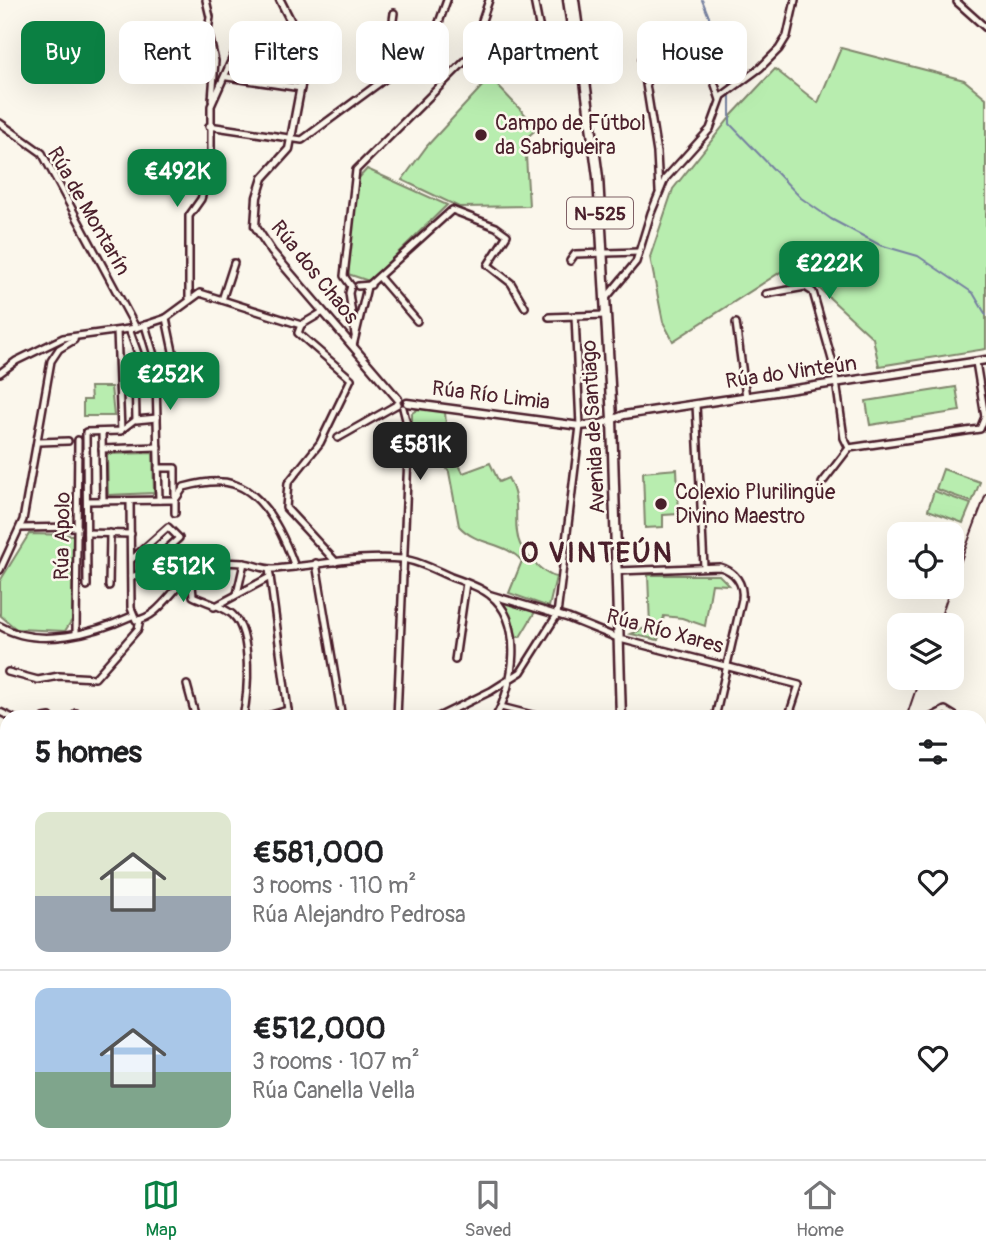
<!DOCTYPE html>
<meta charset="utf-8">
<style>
body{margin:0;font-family:Pangolin,sans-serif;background:#f2f2f2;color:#202124;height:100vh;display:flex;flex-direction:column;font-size:26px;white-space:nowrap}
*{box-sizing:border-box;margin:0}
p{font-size:23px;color:#757577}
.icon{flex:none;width:38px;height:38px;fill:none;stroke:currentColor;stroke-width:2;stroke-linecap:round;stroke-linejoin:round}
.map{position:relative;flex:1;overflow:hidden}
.sheet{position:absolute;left:0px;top:710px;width:987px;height:450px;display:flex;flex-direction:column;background:#fff;border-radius:21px 21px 0 0;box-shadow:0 7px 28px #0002}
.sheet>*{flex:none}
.banner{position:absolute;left:21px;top:21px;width:945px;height:63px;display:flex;gap:14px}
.controls{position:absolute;left:887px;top:522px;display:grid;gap:14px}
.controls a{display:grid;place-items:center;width:77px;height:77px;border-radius:14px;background:#fff;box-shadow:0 7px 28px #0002;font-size:35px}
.price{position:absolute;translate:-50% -60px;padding:0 16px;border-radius:14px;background:#0b8043;color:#fff;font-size:23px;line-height:46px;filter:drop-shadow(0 2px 4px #0008)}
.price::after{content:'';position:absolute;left:50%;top:42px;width:21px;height:16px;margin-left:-10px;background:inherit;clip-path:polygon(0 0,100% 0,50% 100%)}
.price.on{background:#222;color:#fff}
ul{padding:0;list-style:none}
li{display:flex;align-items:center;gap:21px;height:175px;padding:0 35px}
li+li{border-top:2px solid #e0e0e0}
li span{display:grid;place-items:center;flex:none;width:196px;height:140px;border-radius:14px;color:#555}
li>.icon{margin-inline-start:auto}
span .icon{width:84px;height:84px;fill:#fffc;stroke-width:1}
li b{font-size:30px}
h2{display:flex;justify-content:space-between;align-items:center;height:84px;padding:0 35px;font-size:30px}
.tag{padding:0 24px;border-radius:14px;background:#fff;box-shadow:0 7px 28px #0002;font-size:24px;line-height:63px}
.tag.on{background:#0b8043;color:#fff}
.menu{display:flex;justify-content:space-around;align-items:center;height:98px;border-top:2px solid #e0e0e0;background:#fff;font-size:19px;color:#757577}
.menu a{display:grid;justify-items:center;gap:4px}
.menu .on{color:#0b8043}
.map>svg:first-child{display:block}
</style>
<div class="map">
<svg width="986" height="1159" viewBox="0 0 986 1159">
<rect width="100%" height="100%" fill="#fbf7ec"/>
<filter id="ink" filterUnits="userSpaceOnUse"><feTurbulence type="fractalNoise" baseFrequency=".0143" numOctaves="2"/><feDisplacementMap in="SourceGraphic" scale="14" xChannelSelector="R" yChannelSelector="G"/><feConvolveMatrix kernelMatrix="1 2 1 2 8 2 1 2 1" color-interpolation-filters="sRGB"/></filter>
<g filter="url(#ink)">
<g fill="#b8edaf" stroke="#81866d" stroke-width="2">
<polygon points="841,48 964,80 986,98 986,349 879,366 873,338 793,264 673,341 663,322 650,257 673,189 732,115 775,69 818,103"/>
<polygon points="485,83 496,84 538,128 525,139 529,206 459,207 402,180 427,146"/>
<polygon points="367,169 447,205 369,281 348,274 357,180"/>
<polygon points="90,387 111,387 114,416 83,416 83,400 91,400"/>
<polygon points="956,387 960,411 870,425 866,401"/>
<path d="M420,408L445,411L447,440L463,473L490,463L499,482L508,478C523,504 511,523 520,544C525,556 545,575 556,577L549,607L509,593L522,561C504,541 477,546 459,526L449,472L440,458L439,438L428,432L412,433V413Z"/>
<polygon points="153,453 154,493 108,495 107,454"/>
<polygon points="677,469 679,514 663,515 663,527 645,528 643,472"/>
<polygon points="943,469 980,482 972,502 936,489"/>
<polygon points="934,491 971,504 963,523 928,510"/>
<polygon points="29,534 73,535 72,620 65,631 16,629 0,615 0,581"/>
<polygon points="648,575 719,575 729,585 712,584 705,626 682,618 664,616 658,640 631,634 650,626"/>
<polygon points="502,599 535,612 520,637 517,637"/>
</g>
<polygon fill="#94c2ee" stroke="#7681a0" stroke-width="2" points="986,1074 986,1138 983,1139 986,1159 863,1159 869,1153 980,1153 980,1077"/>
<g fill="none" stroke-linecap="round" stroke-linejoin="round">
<g stroke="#7681a0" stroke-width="2">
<polyline points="702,0 730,68 730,88"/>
<polyline points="730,93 730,124 801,198 831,219 880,245 918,256 973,293 986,315"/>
</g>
<g stroke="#4a1f2b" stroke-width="9">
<polyline id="pedestrian" points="122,430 135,420"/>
</g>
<g stroke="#4a1f2b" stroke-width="10">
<g id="minor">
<polyline points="206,0 210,17 208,31 215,61 212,100"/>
<polyline points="489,0 470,56 473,75 484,79 578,58"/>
<polyline points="534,0 547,66"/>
<polyline points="957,2 986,28"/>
<polyline points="703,48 720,100"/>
<polyline points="642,59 657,153 659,191"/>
<polyline points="389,76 386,72 394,13"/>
<polyline points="227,77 301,88"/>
<polyline points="0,123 42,153 136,328"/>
<polyline points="209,126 302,140 431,45 447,0"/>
<polyline points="570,261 575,254 639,252"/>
<polyline points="380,278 417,321"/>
<polyline points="351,286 344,276 356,170 470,56"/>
<polyline points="351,286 349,293 355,335"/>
<polyline points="358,286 371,285"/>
<polyline points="766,294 805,287 813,292 834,367 844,438 849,448 980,429 985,417 976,362"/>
<polyline points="189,298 189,216 201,199 211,167 211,106 241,39"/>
<polyline points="606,298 636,262 651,213 665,179 710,129 722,96 760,68 779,49 787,36 795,0"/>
<polyline points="222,300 234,263"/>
<polyline points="549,317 605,315"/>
<polyline points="166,318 174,356"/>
<polyline points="736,323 746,397"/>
<polyline points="145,325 156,362"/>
<polyline points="301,325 298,333 351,379 320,443 288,483 286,508 336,562"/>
<polyline points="129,329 143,367"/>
<polyline points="353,346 367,287 452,210 496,227 507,235 488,265 511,283 525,307"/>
<polyline points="135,370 136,420 157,418"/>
<polyline points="0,373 16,361 63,338 136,328 166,318 200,293 301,325 323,312"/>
<polyline points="121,374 174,356"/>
<polyline points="696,404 704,567"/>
<polyline points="102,432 103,501"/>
<polyline points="338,438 398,404"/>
<polyline points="39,442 68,441"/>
<polyline points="102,449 158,447"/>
<polyline points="158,468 175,468 175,513"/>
<polyline points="822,483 849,448"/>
<polyline points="159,500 156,379 174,356"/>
<path d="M175,500L184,487C199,483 218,479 233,484C265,493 285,539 295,567"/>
<polyline points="87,501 175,500"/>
<path d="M130,501L131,608L136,620C162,619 178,574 206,566C217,563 232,562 243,563C254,564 264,570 274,569C316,566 359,555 402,559C419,561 435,570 451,577C464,582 479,586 490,595C525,622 514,686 495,718"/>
<polyline points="21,528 78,527"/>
<polyline points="87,533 131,534"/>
<polyline points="316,563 342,718"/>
<polyline points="269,569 289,718"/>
<polyline points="0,570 23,520 51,361 59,349 74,340"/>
<path d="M618,571L720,567C735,571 744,584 742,599L715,718"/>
<path d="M191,573L193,596C205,602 225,607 233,615C253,634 248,693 243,718"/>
<polyline points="131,577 138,575 179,538 168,527 131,560"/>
<polyline points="87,586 86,432 121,431 117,331"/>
<polyline points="109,586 110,533"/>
<polyline points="237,594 244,563"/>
<polyline points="491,595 568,618 620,639 799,685 788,718"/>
<polyline points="214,607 270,577"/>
<path d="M0,626C38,649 95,633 132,616"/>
<polyline points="76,633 78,440"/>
<polyline points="455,660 466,583"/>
<polyline points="8,672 38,680 59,676 95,678 138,629 140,620"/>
<polyline points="187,685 196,718"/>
<polyline points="501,707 544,718"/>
<polyline points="0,712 13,718"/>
<polyline points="76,713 77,718"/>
<polyline points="44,718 50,717"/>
<polyline points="261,718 288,710"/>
<polyline points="397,718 409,432 403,408"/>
<polyline points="436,718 491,691 521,672 557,615 580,426 575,316"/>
<polyline points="930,718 945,710 958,718"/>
<polyline points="980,742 986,750"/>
<polyline points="0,781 7,768"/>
<polyline points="980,812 986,799"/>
<polyline points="0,824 7,825"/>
<polyline points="0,845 7,847"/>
<polyline points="0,861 7,863"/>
<polyline points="980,864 986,863"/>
<polyline points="980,916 986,914"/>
<polyline points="0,1134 7,1136"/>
<polyline points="63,1153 82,1159"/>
<polyline points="413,1153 415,1159"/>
<polyline points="48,1159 49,1153"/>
<polyline points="57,1159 59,1153"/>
<polyline points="131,1159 132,1153"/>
<polyline points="422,1159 426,1153"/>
</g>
</g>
<g stroke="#4a1f2b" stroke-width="11">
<g id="tertiary">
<polyline points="280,0 304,47 306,59 289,149 263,178 257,197 255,226 272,252 398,399"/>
<polyline points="407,403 580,426 601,424 624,415 986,360"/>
<polyline points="980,987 986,980"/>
<polyline points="184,1153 190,1159"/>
<polyline points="757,1159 761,1153"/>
</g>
</g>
<g stroke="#4a1f2b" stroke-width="12">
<g id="secondary">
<polyline points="0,1069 7,1071"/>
<polyline points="599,1153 605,1159"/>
</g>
</g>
<g stroke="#4a1f2b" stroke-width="13">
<g id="trunk">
<polyline points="568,0 573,33"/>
<polyline points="574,0 598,177 612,419 621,718"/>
<polyline points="484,1159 491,1153"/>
</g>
</g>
<use href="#pedestrian" stroke="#fbf7ec" stroke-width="3.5"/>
<use href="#minor" stroke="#fbf7ec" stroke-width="5"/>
<use href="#tertiary" stroke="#fbf7ec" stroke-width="6"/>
<use href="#secondary" stroke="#fbf7ec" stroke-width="7"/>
<use href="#trunk" stroke="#fbf7ec" stroke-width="8"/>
<g stroke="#4a1f2b" stroke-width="2">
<polyline points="952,584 986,494"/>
<polyline points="938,625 951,586"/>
<polyline points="906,718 920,677"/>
<polyline points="0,977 7,980"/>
<polyline points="0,989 7,992"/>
<polyline points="690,1153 697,1159"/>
</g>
</g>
</g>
<g fill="#4a1f2b" stroke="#fbf7ec" stroke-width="2.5">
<circle cx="481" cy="135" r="7"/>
<circle cx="661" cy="504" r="7"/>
</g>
<g text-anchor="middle" stroke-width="5" stroke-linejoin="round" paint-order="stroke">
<rect fill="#fbf7ec" stroke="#7f6065" stroke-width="2" x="567" y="197.5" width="66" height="31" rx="5"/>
<g font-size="19" font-weight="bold" fill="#4a1f2b">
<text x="600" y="220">N-525</text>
</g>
<g font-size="21" fill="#4a1f2b" stroke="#fbf7ec" text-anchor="start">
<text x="495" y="130">Campo de Fútbol<tspan x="495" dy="24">da Sabrigueira</tspan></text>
<text x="675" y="499">Colexio Plurilingüe<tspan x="675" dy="24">Divino Maestro</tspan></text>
</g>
<g font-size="21" fill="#4a1f2b" stroke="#fbf7ec">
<text transform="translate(89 211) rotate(60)" y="7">Rúa de Montarín</text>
<text transform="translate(315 272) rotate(51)" y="7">Rúa dos Chaos</text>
<text transform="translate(791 372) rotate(-8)" y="7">Rúa do Vinteún</text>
<text transform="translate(491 395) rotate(7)" y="7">Rúa Río Limia</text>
<text transform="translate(593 427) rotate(-93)" y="7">Avenida de Santiago</text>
<text transform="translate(62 536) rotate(-89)" y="7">Rúa Apolo</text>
<text transform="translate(665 631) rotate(15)" y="7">Rúa Río Xares</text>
</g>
<g font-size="28" font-weight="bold" letter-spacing="2" fill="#4a1f2b" stroke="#fbf7ec">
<text x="597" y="562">O VINTEÚN</text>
</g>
</g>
</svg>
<div class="controls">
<a><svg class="icon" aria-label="locate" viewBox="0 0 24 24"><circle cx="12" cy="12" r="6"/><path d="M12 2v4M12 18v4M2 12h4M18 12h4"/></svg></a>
<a><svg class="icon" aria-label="layers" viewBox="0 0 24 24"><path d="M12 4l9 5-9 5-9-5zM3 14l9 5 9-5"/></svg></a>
</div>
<b class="price" style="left:177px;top:209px">€492K</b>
<b class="price" style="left:829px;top:301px">€222K</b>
<b class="price" style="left:170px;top:412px">€252K</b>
<b class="price on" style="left:420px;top:482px">€581K</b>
<b class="price" style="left:183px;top:604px">€512K</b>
<div class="banner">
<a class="tag on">Buy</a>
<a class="tag">Rent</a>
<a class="tag">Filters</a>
<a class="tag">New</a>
<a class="tag">Apartment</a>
<a class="tag">House</a>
</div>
<section class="sheet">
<h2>5 homes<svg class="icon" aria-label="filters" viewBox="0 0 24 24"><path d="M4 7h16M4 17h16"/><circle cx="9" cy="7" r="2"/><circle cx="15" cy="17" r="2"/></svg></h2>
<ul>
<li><span style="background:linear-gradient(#dfe7d0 60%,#9aa5b1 0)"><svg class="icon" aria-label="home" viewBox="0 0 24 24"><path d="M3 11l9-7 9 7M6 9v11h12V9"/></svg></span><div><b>€581,000</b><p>3 rooms · 110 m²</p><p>Rúa Alejandro Pedrosa</p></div><svg class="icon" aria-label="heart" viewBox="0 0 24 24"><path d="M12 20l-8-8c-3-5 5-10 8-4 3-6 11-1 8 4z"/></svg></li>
<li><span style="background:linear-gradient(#a9c7e8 60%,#7fa58c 0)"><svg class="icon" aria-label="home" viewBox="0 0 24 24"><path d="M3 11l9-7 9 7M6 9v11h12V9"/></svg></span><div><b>€512,000</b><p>3 rooms · 107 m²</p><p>Rúa Canella Vella</p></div><svg class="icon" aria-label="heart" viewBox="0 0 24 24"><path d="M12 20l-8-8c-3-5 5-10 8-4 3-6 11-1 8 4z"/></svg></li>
</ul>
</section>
</div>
<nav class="menu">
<a class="on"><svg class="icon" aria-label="map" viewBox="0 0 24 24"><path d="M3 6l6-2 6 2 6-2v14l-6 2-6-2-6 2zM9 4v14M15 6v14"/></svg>Map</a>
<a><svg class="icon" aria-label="saved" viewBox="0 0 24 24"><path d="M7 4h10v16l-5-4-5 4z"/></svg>Saved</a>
<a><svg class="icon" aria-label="home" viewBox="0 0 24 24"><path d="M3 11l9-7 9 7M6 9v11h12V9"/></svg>Home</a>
</nav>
